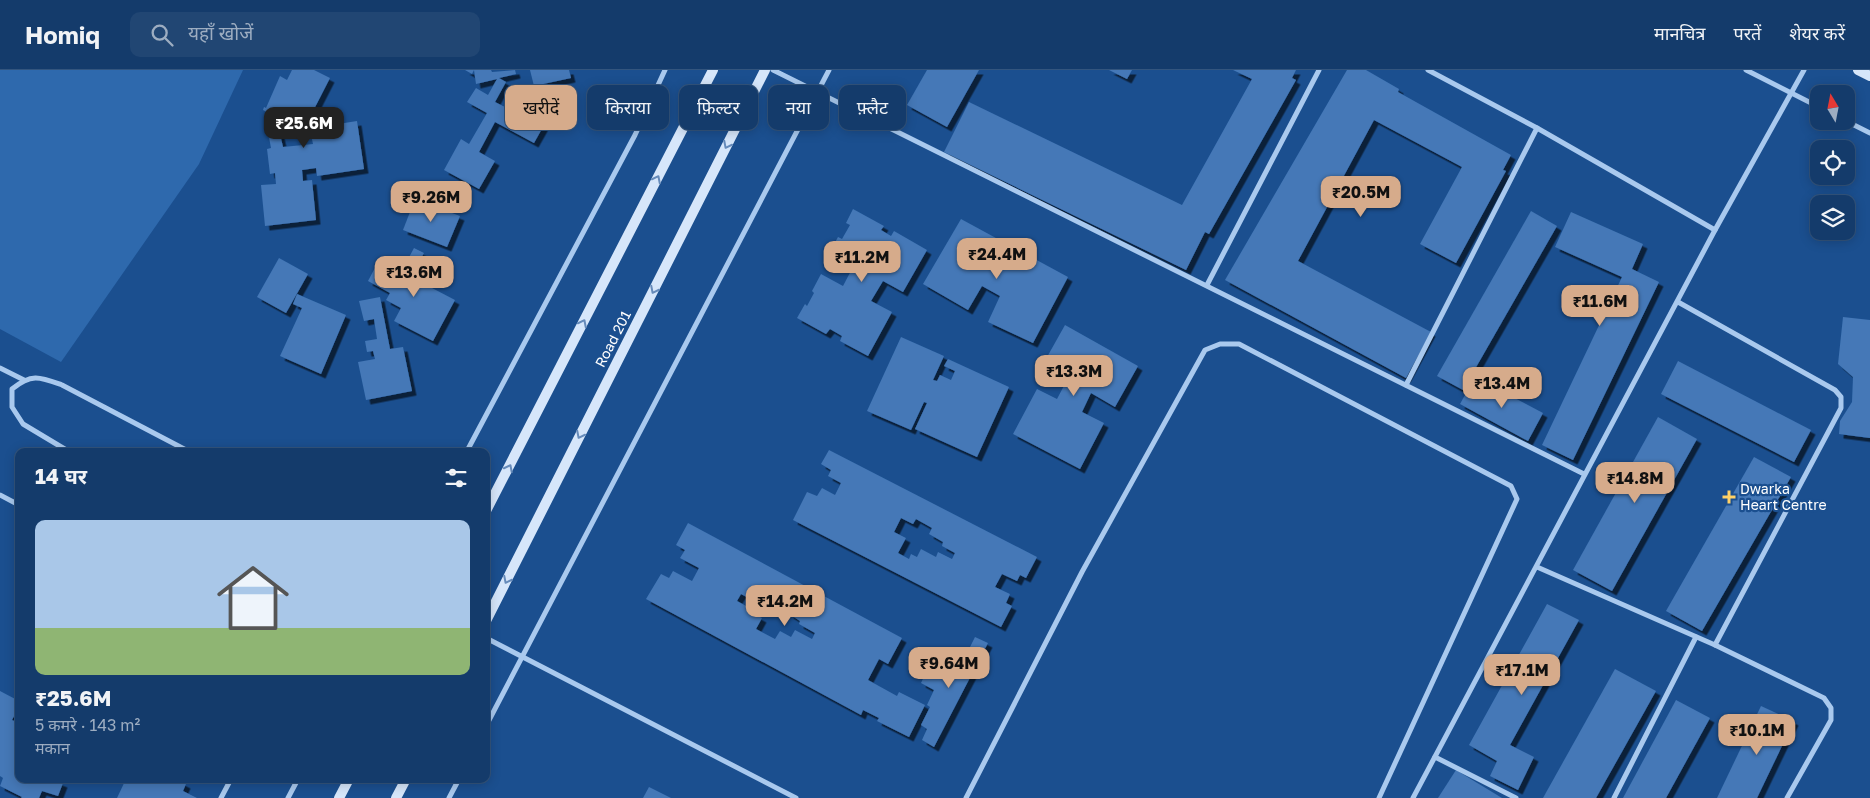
<!DOCTYPE html>
<html lang="hi">
<meta charset="utf-8">
<style>
body{margin:0;font-family:"Golos Text","Noto Sans Devanagari",sans-serif;background:#214673;color:#f1f3f6;height:100vh;display:flex;flex-direction:column;font-size:19px;white-space:nowrap}
*{box-sizing:border-box;margin:0}
p{font-size:16px;color:#9dadc1}
.icon{flex:none;width:28px;height:28px;fill:none;stroke:currentColor;stroke-width:2;stroke-linecap:round;stroke-linejoin:round}
.map{position:relative;flex:1;overflow:hidden}
.side{position:absolute;left:15px;top:378px;width:475px;height:335px;display:flex;flex-direction:column;background:#143b6b;border-radius:10px;box-shadow:0 2px 12px #0003,0 0 0 1px #33557e}
.side>*{flex:none}
.guide{position:absolute;left:505px;top:15px;width:475px;height:45px;display:flex;gap:10px}
.needle{width:32px;rotate:350deg}
.tools{position:absolute;left:1810px;top:15px;display:grid;gap:10px}
.tools a{display:grid;place-items:center;width:45px;height:45px;border-radius:10px;background:#143b6b;box-shadow:0 2px 12px #0003,0 0 0 1px #33557e;font-size:25px}
.price{position:absolute;translate:-50% -42px;padding:0 11px;border-radius:10px;background:#d6ab8b;color:#111;font-size:16px;line-height:32px;filter:drop-shadow(0 1px 2px #0008)}
.price::after{content:'';position:absolute;left:50%;top:30px;width:15px;height:11px;margin-left:-8px;background:inherit;clip-path:polygon(0 0,100% 0,50% 100%)}
.price.current{background:#222;color:#fff}
ul{padding:0;list-style:none}
li{display:grid;align-content:center;gap:10px;height:265px;padding:0 20px}
li+li{border-top:1px solid #33557e}
li span{display:grid;place-items:center;height:155px;border-radius:10px;color:#555}
li>.icon{margin-inline-start:auto}
span .icon{width:90px;height:90px;fill:#fffc;stroke-width:1}
li b{font-size:21px}
h2{display:flex;justify-content:space-between;align-items:center;height:60px;padding:0 20px;font-size:21px}
.pill{padding:0 18px;border-radius:10px;background:#143b6b;box-shadow:0 2px 12px #0003,0 0 0 1px #33557e;font-size:18px;line-height:45px}
.pill.current{background:#d6ab8b;color:#111}
header{display:flex;align-items:center;gap:30px;box-sizing:border-box;height:70px;padding:0 25px;background:#143b6b;border-bottom:1px solid #33557e}
header strong{font-size:24px}
nav{display:flex;gap:28px;margin-inline-start:auto;font-size:18px}
.search{width:350px;height:45px;background:#214673;display:flex;align-items:center;gap:12px;box-sizing:border-box;padding:0 18px;border-radius:10px;color:#9dadc1;font-size:19px}
.map>svg:first-child{display:block}
</style>
<header>
<strong>Homiq</strong>
<div class="search"><svg class="icon" aria-label="search" viewBox="0 0 24 24"><circle cx="10" cy="10" r="6"/><path d="M15 15l6 6"/></svg>यहाँ खोजें</div>
<nav><a>मानचित्र</a><a>परतें</a><a>शेयर करें</a></nav>
</header>
<div class="map">
<svg width="1870" height="728" viewBox="0 0 1870 728">
<defs>
<filter id="shadow"><feDropShadow dx="4.5" dy="4.5" stdDeviation="0" flood-color="#0009"/></filter>
</defs>
<rect width="100%" height="100%" fill="#1b4f8f"/>
<polygon fill="#2e69ad" points="0,0 243,0 199,94 61,292 0,259"/>
<g fill="#4478b7" fill-rule="evenodd" filter="url(#shadow)">
<polygon points="292,0 314,0 330,8 310,47 307,46 303,53 306,55 303,60 287,52 280,64 283,77 313,74 310,60 320,58 319,57 357,51 364,99 317,106 316,98 302,100 303,111 312,110 316,150 265,156 261,115 276,114 275,103 270,104 267,79 271,78 268,62 271,61 278,48 263,40 264,37 266,38 280,6 287,10"/>
<polygon points="465,0 491,0 492,2 515,0 516,4 499,8 506,12 495,32 511,40 516,31 548,48 534,73 495,52 479,82 495,91 479,119 444,100 461,69 469,74 487,43 467,32 476,18 488,25 497,9 476,14 474,0 472,4"/>
<polygon points="530,0 569,0 571,8 534,16"/>
<polygon points="927,0 979,0 947,57 907,35"/>
<polygon points="1109,0 1132,0 1127,9"/>
<polygon points="1233,0 1296,0 1292,8 1296,10 1209,164 1205,162 1186,200 944,82 969,32 1182,135 1252,9"/>
<polygon points="1347,0 1366,0 1399,19 1398,22 1511,85 1503,100 1506,101 1456,193 1420,174 1462,97 1374,50 1298,191 1431,262 1406,308 1225,210"/>
<polygon points="415,129 460,146 447,177 403,160"/>
<polygon points="853,139 884,156 881,160 891,166 894,161 927,180 903,222 883,211 871,231 892,242 868,286 840,271 842,266 830,259 826,264 797,248 805,234 807,236 814,223 812,221 821,204 843,216 854,195 830,182 838,167 842,169 850,155 846,153"/>
<polygon points="1531,141 1557,156 1463,320 1437,306"/>
<polygon points="1571,142 1643,174 1632,199 1659,212 1573,390 1542,375 1622,207 1555,177"/>
<polygon points="961,149 1068,207 1033,273 988,252 1000,226 982,216 968,240 923,214"/>
<polygon points="414,178 424,183 411,207 455,230 433,271 394,251 401,238 386,230 390,223 368,211 377,194 399,206"/>
<polygon points="279,188 308,204 286,243 257,227"/>
<polygon points="297,224 346,245 321,304 280,286 302,238 293,234"/>
<polygon points="380,227 390,279 403,277 412,321 366,330 358,292 375,289 373,281 367,282 365,271 377,269 374,249 364,251 359,231"/>
<polygon points="1843,247 1870,250 1870,368 1839,364 1840,351 1852,332 1853,307 1838,294"/>
<polygon points="1065,255 1138,296 1115,337 1091,323 1082,342 1104,353 1080,399 1013,364 1037,319 1057,329 1067,310 1042,296"/>
<polygon points="901,267 944,286 933,310 937,311 940,305 951,310 955,301 944,296 948,289 1009,317 977,387 915,359 927,333 924,332 911,360 867,341"/>
<polygon points="1678,291 1811,360 1794,392 1661,324"/>
<polygon points="1475,307 1543,343 1528,371 1460,334"/>
<polygon points="1658,347 1697,369 1612,521 1573,500"/>
<path d="M829,380L1037,487L1026,508L1020,505L1017,511L1002,504L995,517L1010,524L1006,533L1012,536L1001,557L793,450L807,422L817,426L822,418L835,425L841,413L828,406L831,400L821,394ZM901,448L913,454L916,449L932,458L929,464L943,472L942,476L955,483L952,489L938,482L936,487L921,479L917,487L911,484L909,489L898,483L906,468L894,462Z"/>
<polygon points="1754,387 1791,407 1702,561 1666,541"/>
<path d="M688,453L902,568L888,594L879,589L868,610L897,626L899,622L925,635L909,667L877,651L879,648L863,640L861,645L646,529L661,504L669,508L673,501L692,511L699,498L680,488L685,480L676,475ZM741,524L752,530L754,527L769,535L774,527L793,537L789,544L800,551L799,554L815,563L812,569L795,560L791,567L780,561L775,569L756,559L762,548L747,540L748,537L737,531Z"/>
<polygon points="1547,534 1579,550 1510,675 1534,687 1518,720 1490,706 1497,691 1469,675"/>
<polygon points="975,567 988,573 934,677 922,670 927,659 921,655 930,637 927,635 934,620 921,613 928,598 942,605 952,587 956,588 962,577 968,581"/>
<polygon points="1615,599 1656,621 1596,728 1543,728"/>
<polygon points="0,621 19,631 19,637 12,650 19,653 19,709 52,709 63,713 58,726 42,721 39,728 21,728 22,727 0,716 3,708 0,706"/>
<polygon points="1676,630 1710,648 1666,728 1623,728"/>
<polygon points="1761,636 1794,651 1757,728 1717,728"/>
<polygon points="1456,700 1502,728 1438,728"/>
<polygon points="126,709 145,709 155,713 157,709 176,709 186,714 183,721 197,728 117,728"/>
<polygon points="649,717 671,728 643,728"/>
</g>
<g fill="none" stroke-linecap="round" stroke-linejoin="round">
<g stroke="#a9c9ee" stroke-width="5">
<polyline points="773,0 1584,404"/>
<polyline points="1428,0 1537,58 1715,160"/>
<polyline points="1746,0 1819,37"/>
<polyline points="1846,51 1870,63"/>
<polyline points="1207,215 1319,0"/>
<polyline points="1678,232 1835,320 1841,327 1841,338 1715,575 1824,628 1831,638 1831,650 1787,728"/>
<polyline points="0,298 24,310"/>
<polyline points="1406,315 1537,58"/>
<path d="M68,381L23,354L12,337V319C32,303 40,307 62,315L188,381"/>
<polyline points="467,381 635,65 665,0"/>
<polyline points="0,425 19,435"/>
<polyline points="1537,497 1715,575"/>
<polyline points="486,568 796,728"/>
<polyline points="486,656 829,0"/>
<polyline points="1435,687 1516,728"/>
<polyline points="221,728 231,709"/>
<polyline points="288,728 298,709"/>
<polyline points="449,728 459,709"/>
<polyline points="966,728 1082,502 1205,280 1220,274 1239,274 1511,416 1517,429 1379,728"/>
<polyline points="1413,728 1715,160 1804,0"/>
<polyline points="1614,728 1696,567"/>
</g>
<g stroke="#d6e6fa" stroke-width="10">
<polyline points="1858,0 1870,6"/>
<polyline points="486,441 713,0"/>
<polyline points="486,551 765,0"/>
<polyline points="339,728 349,709"/>
<polyline points="396,728 406,709"/>
</g>
</g>
<defs><path id="oneway-chevron" d="M-2-3.5L2.5 0L-2 3.5" fill="none" stroke-width="1.6" stroke-linecap="round" stroke-linejoin="round" transform="scale(1.25)"/></defs>
<g stroke="#668bba">
<use href="#oneway-chevron" transform="translate(727 75) rotate(117)"/>
<use href="#oneway-chevron" transform="translate(657 109) rotate(-63)"/>
<use href="#oneway-chevron" transform="translate(654 220) rotate(117)"/>
<use href="#oneway-chevron" transform="translate(583 253) rotate(-63)"/>
<use href="#oneway-chevron" transform="translate(580 365) rotate(117)"/>
<use href="#oneway-chevron" transform="translate(509 398) rotate(-63)"/>
<use href="#oneway-chevron" transform="translate(507 510) rotate(117)"/>
</g>
<path fill="#ffd166" stroke="#1b4f8f" stroke-width="2" d="M1726.5 419.5h5v5h5v5h-5v5h-5v-5h-5v-5h5z"/>
<g text-anchor="middle" stroke-width="4.5" stroke-linejoin="round" paint-order="stroke">
<g font-size="14" fill="#fff" stroke="#1b4f8f">
<text transform="translate(613 269) rotate(-63)" y="5">Road 201</text>
</g>
<g font-size="14" fill="#fff" stroke="#1b4f8f" text-anchor="start">
<text x="1740" y="424">Dwarka<tspan x="1740" dy="16">Heart Centre</tspan></text>
</g>
</g>
</svg>
<div class="tools">
<a><svg class="needle" viewBox="-14 -14 28 28"><path d="M0-13l5 13h-10z" fill="#e53935"/><path d="M0 13l5-13h-10z" fill="#9dadc1"/></svg></a>
<a><svg class="icon" aria-label="locate" viewBox="0 0 24 24"><circle cx="12" cy="12" r="6"/><path d="M12 2v4M12 18v4M2 12h4M18 12h4"/></svg></a>
<a><svg class="icon" aria-label="layers" viewBox="0 0 24 24"><path d="M12 4l9 5-9 5-9-5zM3 14l9 5 9-5"/></svg></a>
</div>
<b class="price current" style="left:304px;top:79px">₹25.6M</b>
<b class="price" style="left:1361px;top:148px">₹20.5M</b>
<b class="price" style="left:431px;top:153px">₹9.26M</b>
<b class="price" style="left:997px;top:210px">₹24.4M</b>
<b class="price" style="left:862px;top:213px">₹11.2M</b>
<b class="price" style="left:414px;top:228px">₹13.6M</b>
<b class="price" style="left:1600px;top:257px">₹11.6M</b>
<b class="price" style="left:1074px;top:327px">₹13.3M</b>
<b class="price" style="left:1502px;top:339px">₹13.4M</b>
<b class="price" style="left:1635px;top:434px">₹14.8M</b>
<b class="price" style="left:785px;top:557px">₹14.2M</b>
<b class="price" style="left:949px;top:619px">₹9.64M</b>
<b class="price" style="left:1522px;top:626px">₹17.1M</b>
<b class="price" style="left:1757px;top:686px">₹10.1M</b>
<div class="guide">
<a class="pill current">खरीदें</a>
<a class="pill">किराया</a>
<a class="pill">फ़िल्टर</a>
<a class="pill">नया</a>
<a class="pill">फ़्लैट</a>
</div>
<section class="side">
<h2>14 घर<svg class="icon" aria-label="filters" viewBox="0 0 24 24"><path d="M4 7h16M4 17h16"/><circle cx="9" cy="7" r="2"/><circle cx="15" cy="17" r="2"/></svg></h2>
<ul>
<li><span style="background:linear-gradient(#a9c7e8 70%,#8fb573 0)"><svg class="icon" aria-label="home" viewBox="0 0 24 24"><path d="M3 11l9-7 9 7M6 9v11h12V9"/></svg></span><div><b>₹25.6M</b><p>5 कमरे · 143 m²</p><p>मकान</p></div></li>
</ul>
</section>
</div>
